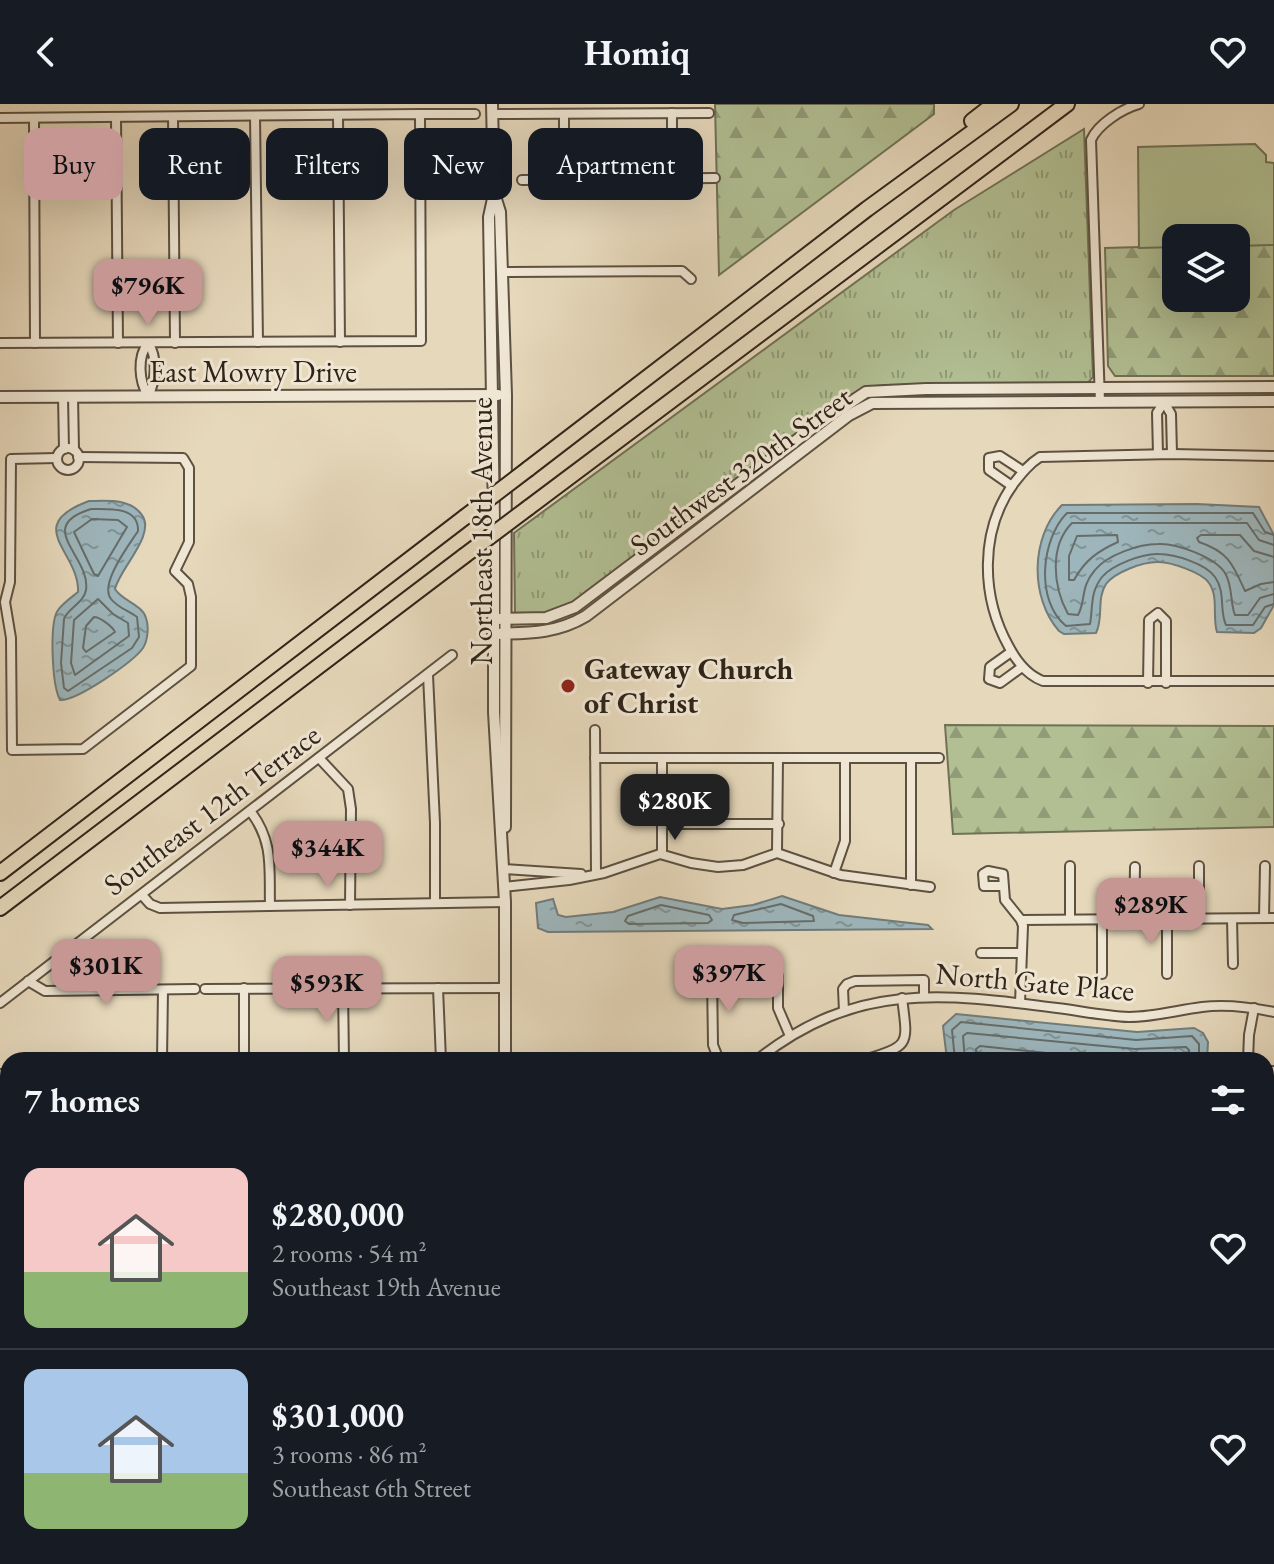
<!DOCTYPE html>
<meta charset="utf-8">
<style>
body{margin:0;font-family:"EB Garamond",serif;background:#242831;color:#f1f3f6;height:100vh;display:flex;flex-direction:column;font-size:30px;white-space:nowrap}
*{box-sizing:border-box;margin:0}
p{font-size:26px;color:#9ea1a6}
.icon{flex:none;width:44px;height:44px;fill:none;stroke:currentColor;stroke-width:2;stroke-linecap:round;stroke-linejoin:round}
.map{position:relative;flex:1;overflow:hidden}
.panel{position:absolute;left:0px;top:948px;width:1274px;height:512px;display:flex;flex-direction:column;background:#171b24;border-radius:24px 24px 0 0;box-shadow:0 8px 32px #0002}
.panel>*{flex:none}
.banner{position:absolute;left:24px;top:24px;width:800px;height:72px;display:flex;gap:16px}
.fabs{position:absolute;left:1162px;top:120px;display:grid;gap:16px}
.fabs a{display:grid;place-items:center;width:88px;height:88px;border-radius:16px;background:#171b24;box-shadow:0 8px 32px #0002;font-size:40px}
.price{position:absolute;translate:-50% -68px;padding:0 18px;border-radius:16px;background:#c59692;color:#111;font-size:26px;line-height:52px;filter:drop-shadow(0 2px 4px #0008)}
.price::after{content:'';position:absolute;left:50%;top:48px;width:24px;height:18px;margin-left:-12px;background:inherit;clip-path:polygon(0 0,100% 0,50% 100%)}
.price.on{background:#222;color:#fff}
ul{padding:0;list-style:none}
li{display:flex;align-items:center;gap:24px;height:200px;padding:0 24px}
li+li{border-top:2px solid #363941}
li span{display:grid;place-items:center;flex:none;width:224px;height:160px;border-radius:16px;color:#555}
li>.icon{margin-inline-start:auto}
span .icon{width:96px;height:96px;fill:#fffc;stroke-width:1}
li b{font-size:34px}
h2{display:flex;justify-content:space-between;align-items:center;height:96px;padding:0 24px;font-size:34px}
.tag{padding:0 28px;border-radius:16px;background:#171b24;box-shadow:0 8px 32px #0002;font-size:28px;line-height:72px}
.tag.on{background:#c59692;color:#111}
header{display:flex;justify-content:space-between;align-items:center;height:104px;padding:0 24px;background:#171b24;font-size:36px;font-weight:700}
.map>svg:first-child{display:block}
</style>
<header><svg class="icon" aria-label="back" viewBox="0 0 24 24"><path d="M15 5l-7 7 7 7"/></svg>Homiq<svg class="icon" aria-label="heart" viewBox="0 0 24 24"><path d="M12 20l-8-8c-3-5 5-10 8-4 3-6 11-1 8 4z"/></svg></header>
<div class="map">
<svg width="1274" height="1460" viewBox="0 0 1274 1460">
<defs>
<pattern id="grass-tufts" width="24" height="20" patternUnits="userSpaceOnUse" patternTransform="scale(2)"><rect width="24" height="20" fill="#b1bf93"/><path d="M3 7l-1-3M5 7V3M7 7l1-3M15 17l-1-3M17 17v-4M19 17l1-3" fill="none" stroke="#909b77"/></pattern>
<pattern id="forest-firs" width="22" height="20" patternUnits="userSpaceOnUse" patternTransform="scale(2)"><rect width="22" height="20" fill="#b1bf93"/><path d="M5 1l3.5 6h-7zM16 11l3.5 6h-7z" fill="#909b77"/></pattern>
<pattern id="water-ripples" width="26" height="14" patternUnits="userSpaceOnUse" patternTransform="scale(2)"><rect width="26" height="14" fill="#9db6bc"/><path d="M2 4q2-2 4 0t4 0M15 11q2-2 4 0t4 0" fill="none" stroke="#809498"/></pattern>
</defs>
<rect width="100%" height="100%" fill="#e6d8bb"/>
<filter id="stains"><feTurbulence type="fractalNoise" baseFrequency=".0025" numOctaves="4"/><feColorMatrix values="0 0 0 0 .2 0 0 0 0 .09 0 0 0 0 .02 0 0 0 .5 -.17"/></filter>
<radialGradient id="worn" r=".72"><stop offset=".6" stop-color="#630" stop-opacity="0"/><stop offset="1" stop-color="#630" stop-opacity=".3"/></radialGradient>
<polygon fill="url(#grass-tufts)" stroke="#707256" stroke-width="2" points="1084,25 1093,273 1087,280 884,281 870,283 845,293 573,499 542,511 518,511 515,509 514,429 954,106"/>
<g fill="url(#forest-firs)" stroke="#707256" stroke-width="2">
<polygon points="715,0 934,0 934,10 719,171"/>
<polygon points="1274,140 1274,272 1115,272 1108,262 1105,144 1176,142 1176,194 1236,194 1236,141"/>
<polygon points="945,621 1274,622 1274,723 953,730"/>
</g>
<polygon fill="#b1bf93" stroke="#707256" stroke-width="2" points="1255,40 1266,51 1266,58 1274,59 1274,141 1236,142 1236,134 1176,134 1176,143 1139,144 1138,43"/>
<g fill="url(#water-ripples)" stroke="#717c7b" stroke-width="2">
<path d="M89,397C107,397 130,394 142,411C156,431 120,464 115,485C122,497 142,500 146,514C149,522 148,536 143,544C133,558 77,597 60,596C52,581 49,519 58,506C63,499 72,493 78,488C80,448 21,422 89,397Z"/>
<path d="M1062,401L1197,400L1259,403L1274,431V501L1261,524L1254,529L1217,528C1212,513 1219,493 1209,479C1203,469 1169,457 1157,458C1143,458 1115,468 1106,480C1096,496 1104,513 1096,529L1064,530L1059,527C1030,494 1030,433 1062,401Z"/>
<polygon points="782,792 839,811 928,821 932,825 548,828 538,824 536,799 553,795 558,811 566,813 613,808 660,793 722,805 753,801"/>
<polygon points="956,910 1137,928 1194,924 1203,929 1208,938 1207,956 947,956 943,922"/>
<polygon points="1266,1447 1274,1452 1274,1460 1221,1460 1226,1452 1266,1452"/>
</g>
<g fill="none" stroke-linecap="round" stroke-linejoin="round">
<g stroke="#666d6a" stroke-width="2">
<path d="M91,405C108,405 139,402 138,427C129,441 99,480 111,495C118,504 129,507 137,513L139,533L132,544L68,587L64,584L61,559L64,515C68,504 84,499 86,486C91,452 33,423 91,405Z"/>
<polygon points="92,415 118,416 127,423 98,472 94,470 74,428"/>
<path d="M1117,431L1118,438C1098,447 1085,456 1074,476H1069V452L1077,432Z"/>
<path d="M1274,431L1265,428L1253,409H1067C1041,435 1035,497 1066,522L1090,520C1093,503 1090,488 1102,473C1112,461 1143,449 1159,450C1175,450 1206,460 1215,473C1226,488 1219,507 1226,521H1253L1265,503L1274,500"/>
<path d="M1274,441L1259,436L1247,419H1072C1049,442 1053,483 1068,510L1078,511C1086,497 1080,483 1095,466C1107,451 1139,440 1158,440C1176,439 1215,453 1225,469C1233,482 1230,499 1235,511H1248L1260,494L1274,490"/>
<path d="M1274,453L1254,447L1240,431H1201L1197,434L1199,438C1229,448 1233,461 1245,487L1261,480L1274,478"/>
<polygon points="98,495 113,510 128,519 129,532 75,571 71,559 74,516"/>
<path d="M94,513C100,513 113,523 115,528L86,548L83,544L86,522Z"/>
<polygon points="781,800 813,812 814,817 743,819 732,816 734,811"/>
<polygon points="661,801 709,811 712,816 708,819 629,820 625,817 628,812"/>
<polyline points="955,956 952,926 961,918 1136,936 1192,932 1199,940 1199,956"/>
<polyline points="965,956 963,932 967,929 1135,945 1186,943 1189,946 1189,956"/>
<polyline points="977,956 976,945 980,942 1113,956"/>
</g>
<g stroke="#5d5142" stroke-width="12">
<g id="minor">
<polyline points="672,9 672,75"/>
<polyline points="420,10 475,10"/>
<polyline points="492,10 709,9"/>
<polyline points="564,10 564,75"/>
<polyline points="255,12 258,238"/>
<polyline points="338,12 340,238"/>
<polyline points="116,13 118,239"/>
<polyline points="173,13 175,239"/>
<polyline points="0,14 420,10 421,237 0,239"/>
<polyline points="34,14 35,239"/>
<polyline points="522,76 715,74"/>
<polyline points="503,168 682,167 691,175"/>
<path d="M148,239C158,253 156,277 148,292C139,277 137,253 148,239Z"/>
<polyline points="63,292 64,345"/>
<polyline points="73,292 74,346"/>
<path d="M1100,298L1091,36C1098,20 1122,5 1139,0"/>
<circle cx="68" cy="355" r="11"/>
<polyline points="1158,350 1157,309 1164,298 1171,310 1172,350"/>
<path d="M1274,352L1172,350L1040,353C1029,360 1022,369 1014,379C979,427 981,493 1009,543C1017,558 1027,571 1043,577H1274"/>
<polyline points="57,354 11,355 10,478 5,498 11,534 12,646 83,645 191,562 191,493 188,480 175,467 189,438 189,364 183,354 78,353"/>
<polyline points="1012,382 989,366 989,354 1000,352 1023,367"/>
<polyline points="1011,548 990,563 989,575 1000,579 1022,563"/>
<polyline points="428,571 435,719 435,799"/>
<polyline points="1148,579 1149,516 1158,509 1166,517 1166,579"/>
<polyline points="595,626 596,770"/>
<polyline points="319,654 348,685 351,705 350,801"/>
<polyline points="595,654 939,654"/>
<polyline points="662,654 662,750"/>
<path d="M251,708C274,739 269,765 270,802"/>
<polyline points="662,720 779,720"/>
<polyline points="777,749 778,654"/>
<polyline points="1070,762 1070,815"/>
<polyline points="1199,762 1199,815"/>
<polyline points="503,765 581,770"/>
<polyline points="834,769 845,737 845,654"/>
<polyline points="911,781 911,654"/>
<polyline points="1004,782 984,782 983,770 988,767 1003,770 1005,796 1021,816 1023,822 1020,899"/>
<polyline points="504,783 569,776 604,769 660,750 691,759 718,763 743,761 777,749 841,771 930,783"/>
<polyline points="142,791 150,800 160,804 505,798"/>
<polyline points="1264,814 1265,762"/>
<polyline points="1134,815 1135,763"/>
<polyline points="1232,815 1233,860"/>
<polyline points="1021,816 1274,814"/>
<polyline points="981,849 1021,849"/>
<polyline points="1102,870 1102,814"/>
<polyline points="1167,870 1167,815"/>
<polyline points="712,872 713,941 719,956"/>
<polyline points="778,872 778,904 790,932"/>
<polyline points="28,877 45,887 195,885"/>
<polyline points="343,884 344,956"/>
<polyline points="438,884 441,956"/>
<polyline points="205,885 505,884"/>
<polyline points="0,899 452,551"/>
<polyline points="844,907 843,885 847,880 855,877 924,876 924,892"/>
<polyline points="162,956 163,886"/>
<polyline points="244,956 244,884"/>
<path d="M757,956C855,878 941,889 1057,904C1081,907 1105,912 1129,913C1154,913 1178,906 1202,903C1226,900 1250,903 1274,908"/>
<path d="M864,956C911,941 908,942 902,894"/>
<polyline points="1248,956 1249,931 1254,904"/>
<polyline points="1266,967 1274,967"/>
<polyline points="0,970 8,970"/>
<polyline points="0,1115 0,1127"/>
<polyline points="1266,1116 1274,1116"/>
<polyline points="0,1235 8,1238"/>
<polyline points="0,1260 8,1257"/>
<polyline points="205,1452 221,1460"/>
<polyline points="1001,1452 1004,1459 1010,1458 1011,1452"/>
<polyline points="19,1460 22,1460"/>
<polyline points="141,1460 147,1452"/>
<polyline points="153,1460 160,1452"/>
<polyline points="269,1460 283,1452"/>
<polyline points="428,1460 428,1452"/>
</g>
</g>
<g stroke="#5d5142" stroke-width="14">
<g id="tertiary">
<polyline points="492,0 494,90 489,113 494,415 494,608 505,798 505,956"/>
<polyline points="495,92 500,108 506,291 505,723"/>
<polyline points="0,293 498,291"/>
<polyline points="493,515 546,514 575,503 814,323 866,288 926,285 1274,283"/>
<path d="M493,530C527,529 556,530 586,512L849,311L872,299L1274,297"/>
<polyline points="0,1175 8,1175"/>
<polyline points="1266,1184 1274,1184"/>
<polyline points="0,1187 8,1187"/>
<polyline points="1266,1198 1274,1198"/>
<polyline points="0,1336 8,1344"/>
<polyline points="1266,1404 1274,1404"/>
<polyline points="1266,1414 1274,1414"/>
<polyline points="118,1452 126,1460"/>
<polyline points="599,1452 602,1460"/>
<polyline points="615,1452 617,1460"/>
<polyline points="835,1460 861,1452"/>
<polyline points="867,1460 895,1452"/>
</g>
</g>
<g stroke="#2f2419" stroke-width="18">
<g id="motorway">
<polyline points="972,17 994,0"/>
<polyline points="528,365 867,105 1011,0"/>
<polyline points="528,404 1067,0"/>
<polyline points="0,769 465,413"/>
<polyline points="0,804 464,452"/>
</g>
</g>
<use href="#minor" stroke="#efe6d3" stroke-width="8"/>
<use href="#tertiary" stroke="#efe6d3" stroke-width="10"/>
<use href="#motorway" stroke="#e6d8bb" stroke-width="14"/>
<g stroke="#2f2419" stroke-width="18" stroke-linecap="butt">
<g id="motorway-bridge">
<polyline points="465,413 528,365"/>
<polyline points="464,452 528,404"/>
</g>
</g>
<use href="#motorway-bridge" stroke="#e6d8bb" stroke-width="14"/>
</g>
<circle fill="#8f2418" stroke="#efe6d3" stroke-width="3" cx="568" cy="582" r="8"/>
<g text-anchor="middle" stroke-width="6" stroke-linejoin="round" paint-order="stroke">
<g font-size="30" fill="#2f2419" stroke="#efe6d3">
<text x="253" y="278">East Mowry Drive</text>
<text transform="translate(741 367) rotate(-36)" y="10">Southwest 320th Street</text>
<text transform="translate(482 427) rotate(-90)" y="10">Northeast 18th Avenue</text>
<text transform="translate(212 706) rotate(-37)" y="10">Southeast 12th Terrace</text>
<text transform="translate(1035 878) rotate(5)" y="10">North Gate Place</text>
</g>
<g font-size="30" font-weight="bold" fill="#2f2419" stroke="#efe6d3" text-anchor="start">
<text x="584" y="575">Gateway Church<tspan x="584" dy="34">of Christ</tspan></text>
</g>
</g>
<rect width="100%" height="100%" filter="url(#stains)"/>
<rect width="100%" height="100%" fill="url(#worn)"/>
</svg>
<div class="fabs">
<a><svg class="icon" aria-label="layers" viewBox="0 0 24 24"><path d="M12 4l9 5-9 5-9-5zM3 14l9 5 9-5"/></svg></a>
</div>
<b class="price" style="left:148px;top:223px">$796K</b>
<b class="price on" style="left:675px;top:738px">$280K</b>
<b class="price" style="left:328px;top:785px">$344K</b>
<b class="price" style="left:1151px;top:842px">$289K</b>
<b class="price" style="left:106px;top:903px">$301K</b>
<b class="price" style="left:729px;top:910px">$397K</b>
<b class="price" style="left:327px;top:920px">$593K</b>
<div class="banner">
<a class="tag on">Buy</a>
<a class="tag">Rent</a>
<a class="tag">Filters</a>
<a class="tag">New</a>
<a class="tag">Apartment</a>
</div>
<section class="panel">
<h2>7 homes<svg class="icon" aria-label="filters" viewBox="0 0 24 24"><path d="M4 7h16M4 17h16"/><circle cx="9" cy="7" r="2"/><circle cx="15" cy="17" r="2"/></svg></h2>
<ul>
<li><span style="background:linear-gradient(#f6c9c9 65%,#8fb573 0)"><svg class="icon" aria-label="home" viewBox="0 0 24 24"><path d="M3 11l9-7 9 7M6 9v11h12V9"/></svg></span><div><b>$280,000</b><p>2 rooms · 54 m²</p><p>Southeast 19th Avenue</p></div><svg class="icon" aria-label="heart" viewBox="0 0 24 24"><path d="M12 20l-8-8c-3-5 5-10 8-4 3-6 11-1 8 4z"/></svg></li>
<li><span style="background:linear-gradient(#a9c7e8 65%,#8fb573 0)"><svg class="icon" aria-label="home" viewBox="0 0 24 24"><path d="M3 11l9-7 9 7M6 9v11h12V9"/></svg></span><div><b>$301,000</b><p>3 rooms · 86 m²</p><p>Southeast 6th Street</p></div><svg class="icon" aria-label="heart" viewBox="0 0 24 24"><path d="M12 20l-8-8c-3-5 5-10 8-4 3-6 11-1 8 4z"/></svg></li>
</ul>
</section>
</div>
